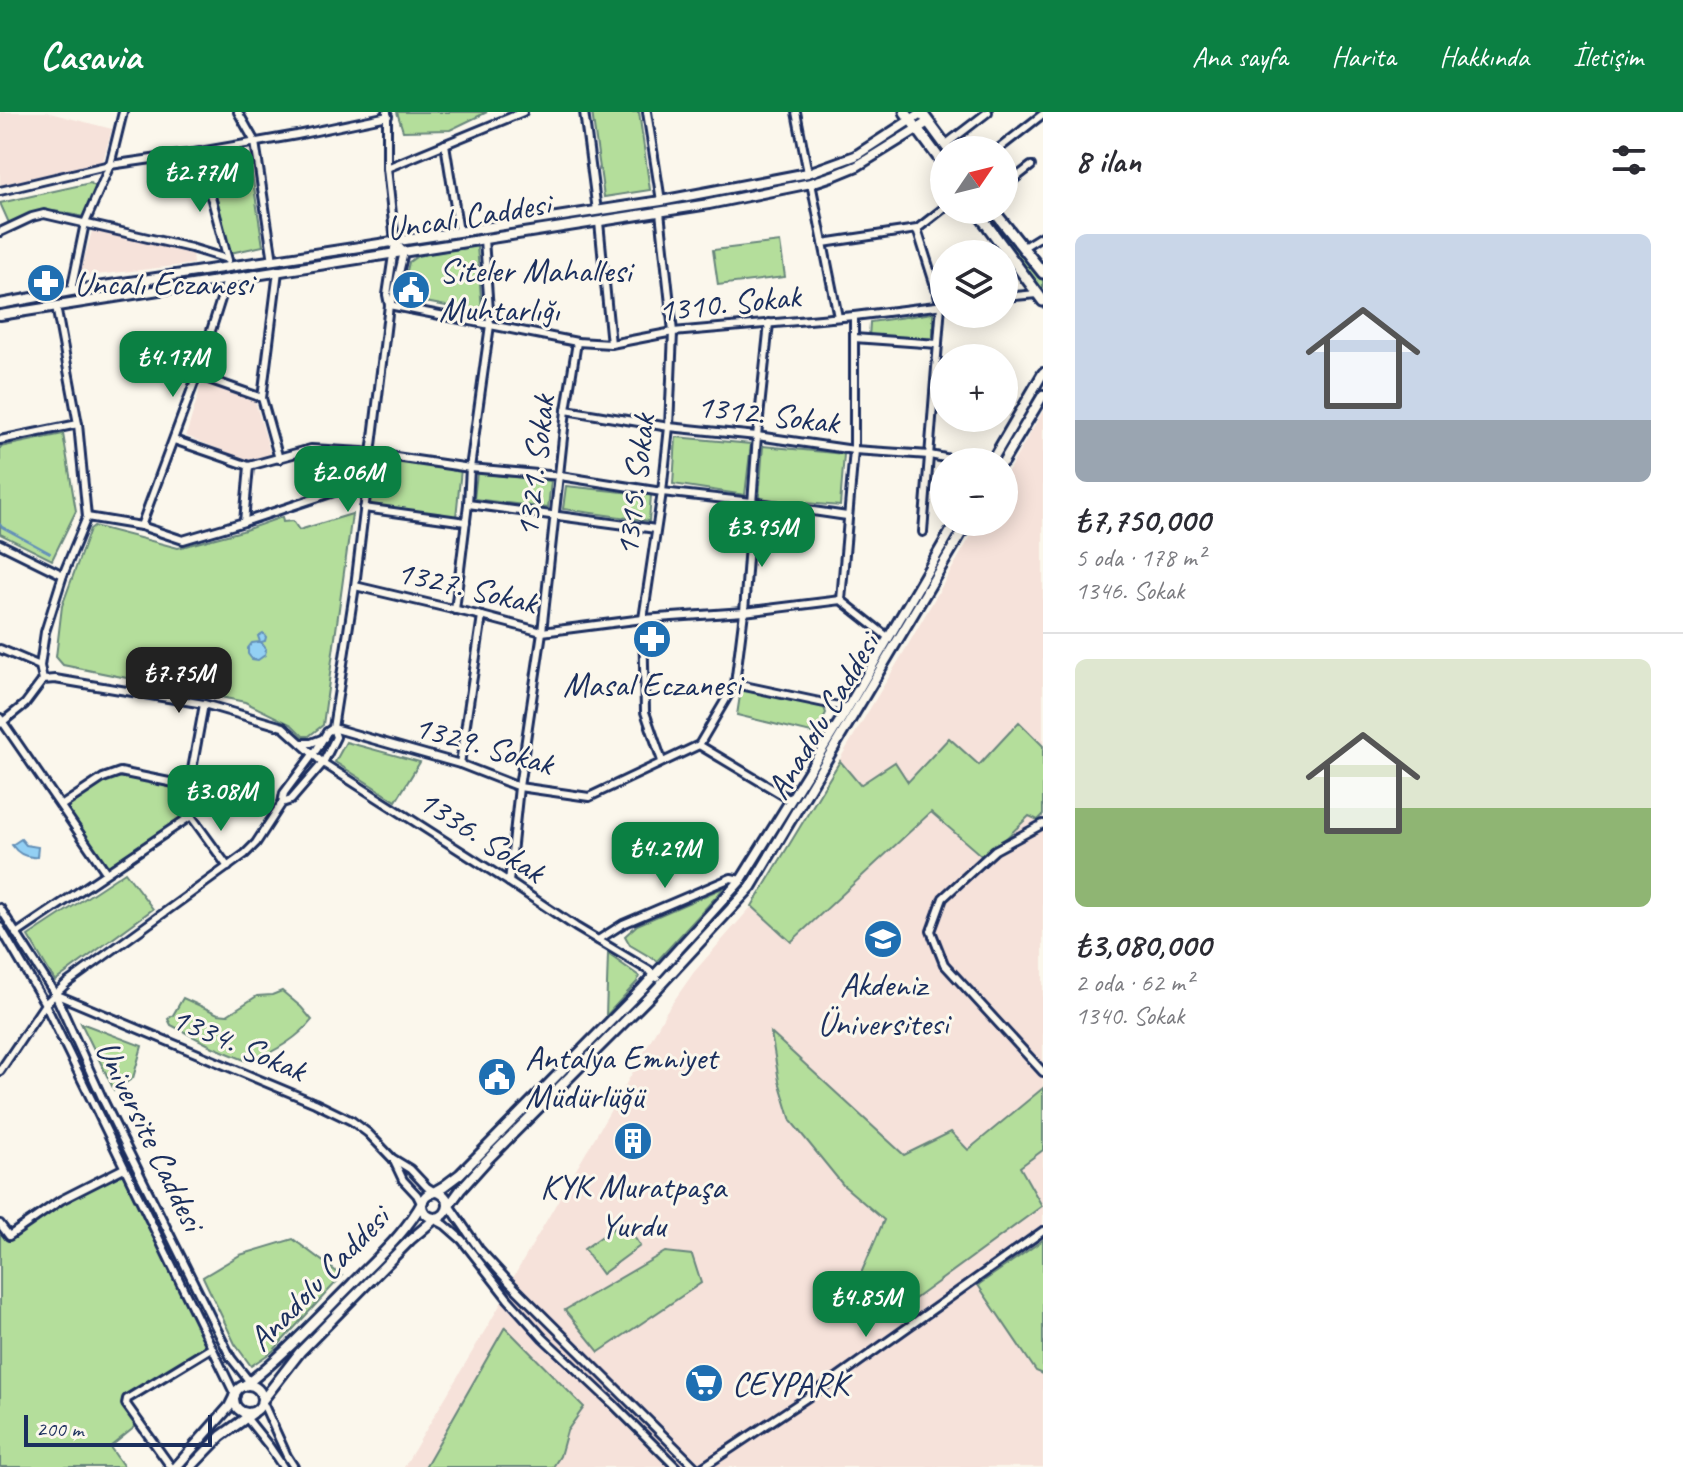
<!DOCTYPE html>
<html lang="tr">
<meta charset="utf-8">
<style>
body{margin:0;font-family:Caveat,sans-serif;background:#f2f2f3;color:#2b2b33;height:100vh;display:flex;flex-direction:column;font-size:30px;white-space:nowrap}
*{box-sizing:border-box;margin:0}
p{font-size:26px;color:#7c7c81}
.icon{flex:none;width:44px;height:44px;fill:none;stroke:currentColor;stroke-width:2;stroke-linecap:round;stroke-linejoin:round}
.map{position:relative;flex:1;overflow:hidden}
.sheet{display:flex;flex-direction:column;background:#fff;width:640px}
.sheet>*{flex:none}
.needle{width:52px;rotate:55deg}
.fabs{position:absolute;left:930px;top:24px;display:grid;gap:16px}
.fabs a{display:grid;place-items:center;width:88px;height:88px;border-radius:50%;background:#fff;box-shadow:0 4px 20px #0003;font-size:40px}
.scale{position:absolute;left:24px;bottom:20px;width:188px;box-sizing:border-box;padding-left:8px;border:4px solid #1b2f5e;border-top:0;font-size:22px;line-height:28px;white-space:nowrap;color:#1b2f5e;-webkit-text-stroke:6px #fbf7ec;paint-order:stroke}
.price{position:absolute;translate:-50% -68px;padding:0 18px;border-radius:16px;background:#0b8043;color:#fff;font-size:26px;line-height:52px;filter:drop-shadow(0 2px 4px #0008)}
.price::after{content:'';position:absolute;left:50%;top:48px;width:24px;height:18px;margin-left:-12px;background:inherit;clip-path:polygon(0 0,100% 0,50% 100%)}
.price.on{background:#222;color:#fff}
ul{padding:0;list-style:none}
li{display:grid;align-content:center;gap:16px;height:424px;padding:0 32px}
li+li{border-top:2px solid #e1e1e2}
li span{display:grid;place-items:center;height:248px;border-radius:12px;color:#555}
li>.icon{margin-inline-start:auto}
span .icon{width:144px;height:144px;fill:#fffc;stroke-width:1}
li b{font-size:34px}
h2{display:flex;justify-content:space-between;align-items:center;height:96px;padding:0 32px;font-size:34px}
header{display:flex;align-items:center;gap:48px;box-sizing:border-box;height:112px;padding:0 40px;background:#0b8043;color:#fff}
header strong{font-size:38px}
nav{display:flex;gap:44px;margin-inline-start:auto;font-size:28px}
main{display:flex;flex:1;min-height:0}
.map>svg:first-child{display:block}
</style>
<header>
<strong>Casavia</strong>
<nav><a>Ana sayfa</a><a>Harita</a><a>Hakkında</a><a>İletişim</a></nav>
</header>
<main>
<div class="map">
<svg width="1043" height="1355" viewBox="0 0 1043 1355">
<rect width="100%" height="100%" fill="#fbf7ec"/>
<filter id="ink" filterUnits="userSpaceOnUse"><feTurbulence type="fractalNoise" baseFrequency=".0125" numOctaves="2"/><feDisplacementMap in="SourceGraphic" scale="16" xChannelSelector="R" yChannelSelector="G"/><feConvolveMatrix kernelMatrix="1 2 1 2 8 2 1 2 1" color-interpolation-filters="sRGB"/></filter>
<g filter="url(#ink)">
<g fill="#f6e2da">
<polygon points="0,0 46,0 112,17 103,49 0,73"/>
<polygon points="92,119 192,139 193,152 79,165"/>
<polygon points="202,270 255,289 271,343 249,349 186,324"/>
<polygon points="1043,299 1043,1355 404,1355 503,1188 513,1166 637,953 666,900 694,860 752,794 905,538 979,410 1004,410 1004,366"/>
</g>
<g fill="#b4de9b" stroke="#68867c" stroke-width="2">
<polygon points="397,0 487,0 450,18 403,19"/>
<polygon points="592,0 639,0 650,78 604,85"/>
<polygon points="249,43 263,134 230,141 217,87 203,51"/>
<path d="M90,71L95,74L96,80L84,105C69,102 51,96 35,100C26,102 17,108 9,111L0,91Z"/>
<polygon points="984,98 988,98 1043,167 1043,180"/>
<polygon points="780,130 785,165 718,173 713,138"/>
<polygon points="477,134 482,198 477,200 405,186 402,180 409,150 419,143"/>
<polygon points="933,201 933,228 869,226 870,210"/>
<polygon points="63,322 76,399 52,448 0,422 0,335"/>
<polygon points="676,325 751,332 745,383 673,372"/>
<polygon points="763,334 844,342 840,394 759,387"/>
<polygon points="375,345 461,357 456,405 367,393"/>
<polygon points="477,361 551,369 548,396 474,387"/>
<polygon points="566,374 651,383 649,409 563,397"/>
<polygon points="352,402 323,613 309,624 303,624 292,613 245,590 63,553 56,545 62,494 90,417 94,414 178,436 242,419 282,405 283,410 293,409 299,418"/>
<polygon points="741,577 819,593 824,596 826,601 823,607 811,621 737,603"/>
<polygon points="1019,610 1043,634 1043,703 1038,708 1029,704 985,747 931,700 791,830 752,794 840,649 860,673 895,650 908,670 949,626 979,653"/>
<polygon points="346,630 420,650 396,689 335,650"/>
<polygon points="121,665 185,677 187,702 107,755 66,695 105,669"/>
<polygon points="125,760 153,797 55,869 28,824"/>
<polygon points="725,775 657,849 630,833 625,824 637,813"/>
<polygon points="608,842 639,864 637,870 606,904"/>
<path d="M282,879L301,895L312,908C297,927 272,941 249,950L213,935L171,913L168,907L173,903L183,886L218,902L227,903L257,884L272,883Z"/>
<polygon points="81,911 142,934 133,966 114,978"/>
<polygon points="771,921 904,1043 951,1020 968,1038 1043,976 1043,1038 1020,1055 1042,1094 901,1197 853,1180 884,1108 843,1073 791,1009 779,969"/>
<polygon points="124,1056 211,1236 127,1287 140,1311 110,1335 124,1355 0,1355 0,1120 6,1127 61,1088"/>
<polygon points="624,1109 640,1134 602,1162 584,1137"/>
<polygon points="293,1127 342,1164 273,1239 251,1254 235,1232 203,1165 240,1143"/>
<polygon points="1043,1128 1043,1262 1036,1259 978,1173"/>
<polygon points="665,1140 692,1143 701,1171 599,1240 565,1198"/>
<polygon points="505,1215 584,1295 567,1319 560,1344 553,1355 425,1355"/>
</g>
<g fill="#93d0f4" stroke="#6390b8" stroke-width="2">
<polygon points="263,521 266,525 265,529 261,530 266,537 265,543 258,548 252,547 248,542 248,536 252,531 260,530 258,524"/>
<path d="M21,727L26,733L38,735L37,745C26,746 18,742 12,733Z"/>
</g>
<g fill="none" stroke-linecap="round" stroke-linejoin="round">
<polyline stroke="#6390b8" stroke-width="2" points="0,412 2,415 50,441"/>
<g stroke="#1b2f5e" stroke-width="12">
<g id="minor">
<polyline points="238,0 255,30 273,149"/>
<polyline points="584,0 597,99"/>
<polyline points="647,0 661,89"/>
<polyline points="796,0 808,61"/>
<polyline points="445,32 459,120"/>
<polyline points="945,33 988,0"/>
<polyline points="997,38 1043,2"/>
<polyline points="194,41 212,88 228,148"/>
<polyline points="387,56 523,0"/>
<polyline points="811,71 838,205"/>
<polyline points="1004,75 1031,54"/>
<polyline points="0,79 110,53 194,41 297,23 388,4"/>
<polyline points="660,100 673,220 669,315 662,380 643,507 645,600 662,649"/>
<polyline points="599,110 611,232"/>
<polyline points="917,117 941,193 923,420"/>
<polyline points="0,120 32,105 44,102 191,136 227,147"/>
<polyline points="823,131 917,117 944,96"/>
<polyline points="1022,136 1043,123"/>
<polyline points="278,159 262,286 279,347"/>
<polyline points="71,179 85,111 110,53 123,0"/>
<polyline points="1004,185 1037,182"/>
<polyline points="389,193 577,230 611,232 673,220 854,204 944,193"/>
<polyline points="389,193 393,186 404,140 395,130"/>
<polyline points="854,226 938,232"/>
<polyline points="197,263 262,286"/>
<polyline points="566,298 669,315 757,324 854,338 930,343 965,350"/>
<polyline points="0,328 78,312"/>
<polyline points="174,328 249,354 311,337 362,340 470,356 560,364 662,380 752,390 847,404"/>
<polyline points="468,392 656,417"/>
<polyline points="364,396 466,410"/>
<polyline points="87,405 141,414 183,428 244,410 367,369"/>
<polyline points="244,410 249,354"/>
<polyline points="141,414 197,263 227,168"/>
<polyline points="0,432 63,463"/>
<polyline points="355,474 482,504 542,520 643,507 744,500 841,488 889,526"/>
<polyline points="841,488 854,338 854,204"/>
<polyline points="455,498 468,392 470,356 490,213 484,127"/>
<polyline points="0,537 40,554"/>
<polyline points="43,568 40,554 45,520 63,463 87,405 78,312 56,194"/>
<polyline points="735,572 848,596"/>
<polyline points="0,606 106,760"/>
<polyline points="0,612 25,592 43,568 55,567 204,592 283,615 323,651 509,770 576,815 650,859 657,866"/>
<polyline points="333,616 460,652 519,675 589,685 699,633 735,572 744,500 757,324 769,211"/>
<polyline points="301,631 311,631 324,626"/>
<polyline points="699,633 791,688"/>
<polyline points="460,652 482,504"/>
<polyline points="282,691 284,681 317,637 327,620 333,616"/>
<polyline points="61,694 103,666 120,660 189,674"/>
<polyline points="191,704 228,755"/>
<polyline points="1043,712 995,738 943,786 931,819 944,852 1043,960"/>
<polyline points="509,770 519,675 542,520 566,298 577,230"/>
<polyline points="0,796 55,882 104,990 231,1246 253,1274"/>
<polyline points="0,815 45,892 235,1283"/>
<polyline points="16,822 191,704 189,674 204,592"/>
<polyline points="598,828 623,812 731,766 741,768"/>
<polyline points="55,882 315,991 352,1009 368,1021 392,1046 410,1057 427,1075 435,1080"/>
<polyline points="0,959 45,892 67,871 245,742 256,731 282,691 291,688 323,651 336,625 333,616 355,474 389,193 387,183 395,130 387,56 387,0"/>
<polyline points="394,1049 403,1068 417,1083 422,1093"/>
<polyline points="449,1093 479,1137 509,1170 695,1355"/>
<polyline points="432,1106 445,1113 462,1128 508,1187 543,1226 612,1291 676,1355"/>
<polyline points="0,1112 9,1124 61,1088 124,1056"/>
<polyline points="262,1289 287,1344 294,1355"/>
<polyline points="241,1299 269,1334 283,1355"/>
<polyline points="171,1355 126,1292 127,1287 211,1236"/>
<polyline points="703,1355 835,1267 1043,1119"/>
</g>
</g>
<g stroke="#1b2f5e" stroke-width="14">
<g id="major">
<polyline points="0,192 71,179 661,89 808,61 855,44 921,1"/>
<polyline points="0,203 709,92 811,71 835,63 857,54 928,10"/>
<polyline points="991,350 1043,261"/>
<polyline points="1003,350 1043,283"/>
<circle cx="435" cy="1093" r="13"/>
<polyline points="432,1081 444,1074 460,1062 527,994 643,876 741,768 843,604 956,410"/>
<polyline points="448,1095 461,1077 487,1048 652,882 751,775 968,410"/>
<circle cx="248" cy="1287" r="14"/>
<path d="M244,1274C283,1244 316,1208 351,1173C376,1147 406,1121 423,1089"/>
<polyline points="262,1289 300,1240 410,1128 436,1106"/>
<polyline points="176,1355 229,1295 235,1283"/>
<polyline points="191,1355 221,1324 253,1301"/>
</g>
</g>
<g stroke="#1b2f5e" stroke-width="15">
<g id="highway">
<polyline points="905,0 944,53"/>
<polyline points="921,0 949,38"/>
<polyline points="976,98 1043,189"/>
<polyline points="993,98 1043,161"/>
</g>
</g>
<use href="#minor" stroke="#fbf7ec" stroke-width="6"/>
<use href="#major" stroke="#fbf7ec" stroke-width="8"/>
<use href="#highway" stroke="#fbf7ec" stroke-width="9"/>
</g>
</g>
<defs>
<g id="pharmacy-disc" transform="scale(2)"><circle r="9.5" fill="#1f6fb2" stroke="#fbf7ec"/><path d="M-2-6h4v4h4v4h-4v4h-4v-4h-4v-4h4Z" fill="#fff"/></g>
<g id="civic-disc" transform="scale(2)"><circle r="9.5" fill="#1f6fb2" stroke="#fbf7ec"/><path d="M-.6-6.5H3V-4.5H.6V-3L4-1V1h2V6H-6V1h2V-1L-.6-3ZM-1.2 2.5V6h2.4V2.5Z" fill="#fff"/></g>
<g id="university-disc" transform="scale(2)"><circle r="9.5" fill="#1f6fb2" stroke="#fbf7ec"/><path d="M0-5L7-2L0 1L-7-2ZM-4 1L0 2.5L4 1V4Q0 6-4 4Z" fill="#fff"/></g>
<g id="building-disc" transform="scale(2)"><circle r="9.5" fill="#1f6fb2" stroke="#fbf7ec"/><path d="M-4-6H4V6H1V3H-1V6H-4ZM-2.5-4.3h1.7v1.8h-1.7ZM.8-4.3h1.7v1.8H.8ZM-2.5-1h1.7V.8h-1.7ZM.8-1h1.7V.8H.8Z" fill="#fff"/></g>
<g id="supermarket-disc" transform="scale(2)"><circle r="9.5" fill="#1f6fb2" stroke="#fbf7ec"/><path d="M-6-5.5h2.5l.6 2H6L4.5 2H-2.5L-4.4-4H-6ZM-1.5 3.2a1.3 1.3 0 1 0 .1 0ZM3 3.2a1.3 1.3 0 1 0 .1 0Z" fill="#fff"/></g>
</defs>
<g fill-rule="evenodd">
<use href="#pharmacy-disc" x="46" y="171"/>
<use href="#civic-disc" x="411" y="178"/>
<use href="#pharmacy-disc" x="652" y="527"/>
<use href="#university-disc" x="883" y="827"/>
<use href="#civic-disc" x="497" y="965"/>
<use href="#building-disc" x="633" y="1029"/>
<use href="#supermarket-disc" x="704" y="1271"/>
</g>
<g text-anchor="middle" stroke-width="6" stroke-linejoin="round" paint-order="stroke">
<g font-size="34" fill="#1b2f5e" stroke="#fbf7ec">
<text transform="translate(468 103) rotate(-9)" y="12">Uncalı Caddesi</text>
<text transform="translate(729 190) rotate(-6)" y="12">1310. Sokak</text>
<text transform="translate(768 301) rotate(7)" y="12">1312. Sokak</text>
<text transform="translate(534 354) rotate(-83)" y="12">1321. Sokak</text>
<text transform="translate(634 373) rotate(-83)" y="12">1315. Sokak</text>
<text transform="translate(467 474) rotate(13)" y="12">1327. Sokak</text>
<text transform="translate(822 604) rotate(-59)" y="12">Anadolu Caddesi</text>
<text transform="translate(484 632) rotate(16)" y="12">1329. Sokak</text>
<text transform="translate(482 723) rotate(33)" y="12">1336. Sokak</text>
<text transform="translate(239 931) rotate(23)" y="12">1334. Sokak</text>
<text transform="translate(151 1023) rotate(64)" y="12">Universite Caddesi</text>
<text transform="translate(318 1166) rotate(-46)" y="12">Anadolu Caddesi</text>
</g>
<g font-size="34" fill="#1b2f5e" stroke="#fbf7ec" text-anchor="start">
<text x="439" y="170">Siteler Mahallesi<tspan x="439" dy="39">Muhtarlığı</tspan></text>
<text x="74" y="183">Uncalı Eczanesi</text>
<text x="652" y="584" text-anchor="middle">Masal Eczanesi</text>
<text x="883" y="884" text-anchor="middle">Akdeniz<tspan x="883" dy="39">Üniversitesi</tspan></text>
<text x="525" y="957">Antalya Emniyet<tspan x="525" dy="39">Müdürlüğü</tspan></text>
<text x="633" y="1086" text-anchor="middle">KYK Muratpaşa<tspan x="633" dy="39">Yurdu</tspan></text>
<text x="732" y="1283">CEYPARK</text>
</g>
</g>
</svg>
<div class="fabs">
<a><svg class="needle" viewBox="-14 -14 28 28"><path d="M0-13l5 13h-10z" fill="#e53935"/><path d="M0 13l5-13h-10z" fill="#7c7c81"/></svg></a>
<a><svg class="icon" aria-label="layers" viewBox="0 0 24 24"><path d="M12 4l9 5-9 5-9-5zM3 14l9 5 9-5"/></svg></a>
<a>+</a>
<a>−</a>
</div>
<div class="scale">200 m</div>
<b class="price" style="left:200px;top:102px">₺2.77M</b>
<b class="price" style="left:173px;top:287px">₺4.17M</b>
<b class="price" style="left:348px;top:402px">₺2.06M</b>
<b class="price" style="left:762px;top:457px">₺3.95M</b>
<b class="price on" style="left:179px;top:603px">₺7.75M</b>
<b class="price" style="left:221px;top:721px">₺3.08M</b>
<b class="price" style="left:665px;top:778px">₺4.29M</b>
<b class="price" style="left:866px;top:1227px">₺4.85M</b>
</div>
<section class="sheet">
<h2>8 ilan<svg class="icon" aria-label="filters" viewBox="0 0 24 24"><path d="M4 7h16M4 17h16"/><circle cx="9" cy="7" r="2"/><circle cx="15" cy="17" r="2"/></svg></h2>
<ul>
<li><span style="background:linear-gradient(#c9d6e8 75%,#9aa5b1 0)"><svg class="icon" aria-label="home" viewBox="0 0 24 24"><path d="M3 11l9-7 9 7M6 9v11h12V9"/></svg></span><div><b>₺7,750,000</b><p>5 oda · 178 m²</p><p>1346. Sokak</p></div></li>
<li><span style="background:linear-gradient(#dfe7d0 60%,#8fb573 0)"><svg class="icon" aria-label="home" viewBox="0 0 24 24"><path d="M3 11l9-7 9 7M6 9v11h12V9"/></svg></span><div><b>₺3,080,000</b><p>2 oda · 62 m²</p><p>1340. Sokak</p></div></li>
</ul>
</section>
</main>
